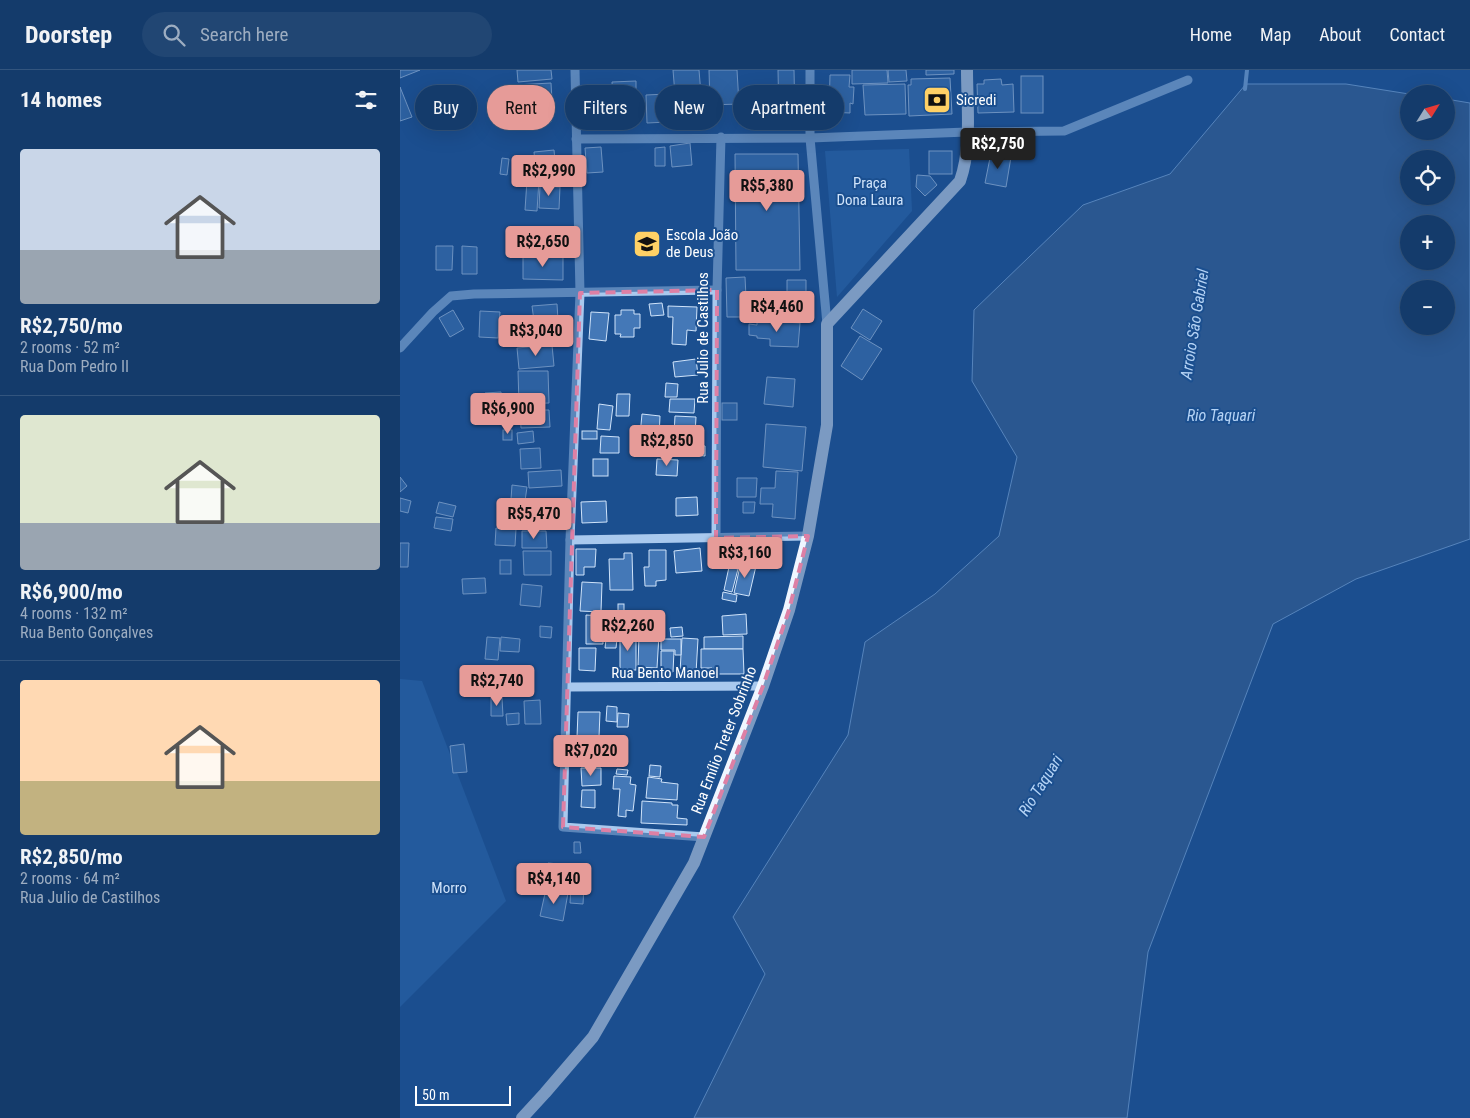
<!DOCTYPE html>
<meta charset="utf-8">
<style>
body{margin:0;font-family:"Roboto Condensed",sans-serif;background:#214673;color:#f1f3f6;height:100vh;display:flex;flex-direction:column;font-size:19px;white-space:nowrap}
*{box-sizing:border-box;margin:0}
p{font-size:16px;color:#9dadc1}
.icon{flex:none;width:28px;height:28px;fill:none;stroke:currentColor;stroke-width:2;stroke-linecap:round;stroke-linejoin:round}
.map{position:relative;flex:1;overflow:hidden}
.side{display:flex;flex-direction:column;background:#143b6b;width:400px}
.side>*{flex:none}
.banner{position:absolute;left:15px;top:15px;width:475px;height:45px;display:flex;gap:10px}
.needle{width:32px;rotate:53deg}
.fabs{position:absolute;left:1000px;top:15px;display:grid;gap:10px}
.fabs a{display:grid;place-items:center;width:55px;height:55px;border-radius:50%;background:#143b6b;box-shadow:0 5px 20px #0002,0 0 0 1px #33557e;font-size:25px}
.scale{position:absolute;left:15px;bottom:12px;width:96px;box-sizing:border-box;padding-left:5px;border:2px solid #fff;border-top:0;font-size:14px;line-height:18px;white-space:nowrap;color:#fff;-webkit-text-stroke:4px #1b4f8f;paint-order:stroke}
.price{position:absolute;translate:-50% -42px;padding:0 11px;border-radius:5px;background:#e69b98;color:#111;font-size:16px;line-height:32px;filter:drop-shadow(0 1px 2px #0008)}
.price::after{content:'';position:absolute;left:50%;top:30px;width:15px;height:11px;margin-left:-8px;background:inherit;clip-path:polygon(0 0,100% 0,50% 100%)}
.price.selected{background:#222;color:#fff}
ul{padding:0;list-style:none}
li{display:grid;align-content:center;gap:10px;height:265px;padding:0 20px}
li+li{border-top:1px solid #33557e}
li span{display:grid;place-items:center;height:155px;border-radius:5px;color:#555}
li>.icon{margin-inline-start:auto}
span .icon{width:90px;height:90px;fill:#fffc;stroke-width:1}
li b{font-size:21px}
h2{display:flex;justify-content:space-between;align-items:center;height:60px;padding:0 20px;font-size:21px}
.pill{padding:0 18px;border-radius:22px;background:#143b6b;box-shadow:0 5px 20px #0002,0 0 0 1px #33557e;font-size:18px;line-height:45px}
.pill.selected{background:#e69b98;color:#111}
header{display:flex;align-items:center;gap:30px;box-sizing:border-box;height:70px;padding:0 25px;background:#143b6b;border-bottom:1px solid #33557e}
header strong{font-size:24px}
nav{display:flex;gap:28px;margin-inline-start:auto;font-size:18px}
.search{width:350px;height:45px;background:#214673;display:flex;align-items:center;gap:12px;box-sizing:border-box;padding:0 18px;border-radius:28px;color:#9dadc1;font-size:19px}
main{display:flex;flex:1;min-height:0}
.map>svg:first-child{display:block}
</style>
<header>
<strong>Doorstep</strong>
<div class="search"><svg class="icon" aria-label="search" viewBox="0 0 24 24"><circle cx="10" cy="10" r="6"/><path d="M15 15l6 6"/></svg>Search here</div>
<nav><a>Home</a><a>Map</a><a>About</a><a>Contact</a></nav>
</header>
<main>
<section class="side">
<h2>14 homes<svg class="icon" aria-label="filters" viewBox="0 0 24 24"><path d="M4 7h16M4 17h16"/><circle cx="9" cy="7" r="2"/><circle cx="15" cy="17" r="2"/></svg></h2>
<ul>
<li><span style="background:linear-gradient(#c9d6e8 65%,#9aa5b1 0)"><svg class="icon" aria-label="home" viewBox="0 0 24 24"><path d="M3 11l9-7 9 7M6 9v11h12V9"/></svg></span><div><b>R$2,750/mo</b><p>2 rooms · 52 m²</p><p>Rua Dom Pedro II</p></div></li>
<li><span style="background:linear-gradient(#dfe7d0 70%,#9aa5b1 0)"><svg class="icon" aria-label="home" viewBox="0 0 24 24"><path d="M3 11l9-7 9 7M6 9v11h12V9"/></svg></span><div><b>R$6,900/mo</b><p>4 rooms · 132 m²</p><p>Rua Bento Gonçalves</p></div></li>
<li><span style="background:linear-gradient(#ffd9b3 65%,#c2b280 0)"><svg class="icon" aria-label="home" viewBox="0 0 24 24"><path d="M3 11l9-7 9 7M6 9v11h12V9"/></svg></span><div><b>R$2,850/mo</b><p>2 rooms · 64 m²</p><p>Rua Julio de Castilhos</p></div></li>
</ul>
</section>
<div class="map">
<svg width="1070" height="1048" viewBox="0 0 1070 1048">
<rect width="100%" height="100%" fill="#1b4f8f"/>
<g fill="#2e69ad">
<polygon points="509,79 512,141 437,227 425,81"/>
<polygon points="0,609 22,611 106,831 0,937"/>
</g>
<path fill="#3c6290" stroke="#9cc4f0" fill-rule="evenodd" d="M846,14H946L1009,24V61H1046V29L1070,33V469L956,509L873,554L748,882L727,1048H294L365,904L333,847L448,665L465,572L535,524L599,466L617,387L572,311L574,240L683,135L770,104ZM1009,89H1046V126H1009ZM1009,154H1046V191H1009ZM1009,219H1046V256H1009Z"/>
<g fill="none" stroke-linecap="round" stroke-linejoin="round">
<polyline stroke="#9cc4f0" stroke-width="4" points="845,19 847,0"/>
</g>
<g fill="#4478b7" stroke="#cfe3fa">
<polygon points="0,0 20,0 0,8"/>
<polygon points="117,0 151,0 152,9 118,12"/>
<polygon points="273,0 299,0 303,48 277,49"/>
<polygon points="309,0 337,0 339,34 310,35"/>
<polygon points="378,0 394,0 395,48 379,48"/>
<polygon points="452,0 487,0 488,13 452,14"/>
<polygon points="488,0 506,0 507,11 489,12"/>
<polygon points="526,0 554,0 554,4 526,5"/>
<polygon points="430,5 450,5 449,17 454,17 453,34 450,33 450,43 429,42"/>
<rect x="621" y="6" width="22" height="37"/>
<polygon points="550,8 552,44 509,46 508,15 511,15 511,9"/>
<polygon points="601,9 602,15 613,14 614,42 578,43 577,14 584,14 584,10"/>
<polygon points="236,11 236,33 213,33 212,12"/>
<polygon points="151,13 152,30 116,32 115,15"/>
<polygon points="505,14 506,44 465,45 463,15"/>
<polygon points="0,17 12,47 0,51"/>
<polygon points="206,21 208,46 194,46 193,37 186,37 186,22"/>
<polygon points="267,24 268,52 247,53 246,25"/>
<polygon points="151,39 151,52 130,53 129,41"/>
<polygon points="290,73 292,95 272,97 270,76"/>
<polygon points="201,77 203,102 187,103 185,78"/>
<polygon points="265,77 265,96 255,96 255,78"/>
<polygon points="154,80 156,100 136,103 134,82"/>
<rect x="529" y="81" width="23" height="23"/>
<polygon points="591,83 611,87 606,117 585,113"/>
<polygon points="335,84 398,84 400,200 336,200"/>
<polygon points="102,88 109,89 107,105 100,104"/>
<polygon points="517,105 530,106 537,115 525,126 516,117"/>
<polygon points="127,110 139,110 137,141 125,140"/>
<polygon points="140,116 160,117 159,139 139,138"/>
<polygon points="140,161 156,161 156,186 139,186"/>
<polygon points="36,176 53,176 52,200 36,200"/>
<polygon points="62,176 77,177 77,204 62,204"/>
<polygon points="123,186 163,187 163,210 123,209"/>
<polygon points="345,207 347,247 327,247 326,208"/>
<polygon points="387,210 406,210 406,244 369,244 369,229 387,230"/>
<polygon points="262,233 264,245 251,246 249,234"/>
<polygon points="157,234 158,250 134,251 132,236"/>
<polygon points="268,236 297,237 296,261 287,260 286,275 272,274 273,247 268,247"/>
<polygon points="463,239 482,251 470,270 451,258"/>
<polygon points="53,240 64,259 50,267 39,248"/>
<polygon points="221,240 234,240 234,244 240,244 240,258 234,258 234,267 220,267 221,264 215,264 215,245 221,245"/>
<polygon points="80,241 100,242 98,268 79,267"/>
<polygon points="191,242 209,243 206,271 189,269"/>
<polygon points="357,250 400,253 398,277 370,276 370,269 357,268 357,266 349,265 349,254 357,255"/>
<polygon points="122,259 139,259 139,272 122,271"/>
<polygon points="460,266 482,279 462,310 441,296"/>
<polygon points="152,275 154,296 119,299 117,278"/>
<polygon points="296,289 298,305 275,307 273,292"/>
<polygon points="118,301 148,301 149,333 119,334"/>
<polygon points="367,307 395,309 393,337 364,334"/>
<polygon points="266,313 278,314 277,327 265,327"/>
<polygon points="101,322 102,338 86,339 85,323"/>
<polygon points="217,324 230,324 229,346 216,346"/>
<polygon points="270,329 295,329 294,343 269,342"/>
<rect x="322" y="333" width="15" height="17"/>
<polygon points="199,334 213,336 210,360 197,359"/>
<polygon points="120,340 149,340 150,357 121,358"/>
<polygon points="242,344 260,346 259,367 240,365"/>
<polygon points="275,346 296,347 295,365 274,364"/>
<polygon points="366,354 406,357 402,401 363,397"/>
<rect x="103" y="360" width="9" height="10"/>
<polygon points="133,361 134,372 118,374 117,363"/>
<rect x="182" y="361" width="15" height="8"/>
<polygon points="268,364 297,366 296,375 305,376 305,386 267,383 267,379 256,379 257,368 267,368"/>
<polygon points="201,366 219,367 219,383 200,383"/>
<polygon points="140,378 141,398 121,399 120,379"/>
<polygon points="243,379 255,379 255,385 243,384"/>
<rect x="193" y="389" width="15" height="17"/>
<polygon points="257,389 278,390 277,406 256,405"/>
<polygon points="161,400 162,416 129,418 128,402"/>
<polygon points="376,401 398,402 395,449 372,447 373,434 360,434 361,418 375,418"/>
<polygon points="0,407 7,416 0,422"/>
<polygon points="337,408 357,408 356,427 337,427"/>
<polygon points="112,415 127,417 125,431 111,429"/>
<polygon points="297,427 298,445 276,446 276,428"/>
<polygon points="0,428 11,431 8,443 0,441"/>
<polygon points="110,430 125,432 123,458 108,457"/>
<polygon points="206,431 207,452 182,453 181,432"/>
<polygon points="39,432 56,436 53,447 36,443"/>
<polygon points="343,432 355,432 354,443 343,443"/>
<polygon points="36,447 53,449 51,461 34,458"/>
<polygon points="96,458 116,459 115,476 95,475"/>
<polygon points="122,461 146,461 147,478 122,478"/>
<polygon points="0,473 9,473 8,497 0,497"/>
<polygon points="300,478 302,501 276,503 274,481"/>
<polygon points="176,479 196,479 195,497 184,497 184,505 176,505"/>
<polygon points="249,480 266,480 266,510 256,511 256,516 245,516 244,497 249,497"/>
<polygon points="123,481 151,481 151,505 124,505"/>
<polygon points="224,483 232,483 233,520 210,520 209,489 224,489"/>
<rect x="100" y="490" width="11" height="14"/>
<polygon points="341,492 356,496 349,526 334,523"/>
<polygon points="329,497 338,499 332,522 324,520"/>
<polygon points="85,508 86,523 63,524 62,509"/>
<polygon points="182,512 202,513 201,542 180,541"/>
<polygon points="122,514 142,516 140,537 120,535"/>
<polygon points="323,522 337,525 336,532 322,529"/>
<rect x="218" y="534" width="6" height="11"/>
<polygon points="346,544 347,564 323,565 322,546"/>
<polygon points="186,545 203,546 203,574 186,574"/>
<rect x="218" y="555" width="18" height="8"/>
<polygon points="140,556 152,557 151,568 140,567"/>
<polygon points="282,557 283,566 271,567 270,558"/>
<rect x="220" y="565" width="16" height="35"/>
<polygon points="239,565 259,565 257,598 238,597"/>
<polygon points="343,566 343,579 304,579 304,567"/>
<polygon points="87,567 100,568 98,590 85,589"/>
<polygon points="101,567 120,569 119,582 100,581"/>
<polygon points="282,568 298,569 296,603 280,602"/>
<polygon points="206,569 217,569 216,578 205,578"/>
<polygon points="261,569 281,569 281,585 275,585 275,580 261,580"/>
<polygon points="179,578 196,578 195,601 179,600"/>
<polygon points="301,579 343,579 344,604 312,604 312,598 301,598"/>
<polygon points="261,581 274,581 273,602 261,602"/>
<polygon points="91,628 102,628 103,646 91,646"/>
<polygon points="140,630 141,654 125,654 124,631"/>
<polygon points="207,636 217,637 217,652 206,651"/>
<polygon points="178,642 200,642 199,667 177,667"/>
<polygon points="119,643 119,654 107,655 106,644"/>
<polygon points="218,643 229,644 228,657 217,657"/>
<polygon points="64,674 67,702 53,703 50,676"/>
<rect x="177" y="676" width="13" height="12"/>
<polygon points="250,695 261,696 260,707 249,706"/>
<polygon points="181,698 201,698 201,715 182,716"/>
<polygon points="217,699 228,700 227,705 216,704"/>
<polygon points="214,706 231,707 230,714 236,715 233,741 226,740 226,747 218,746 220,719 213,719"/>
<polygon points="248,707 262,709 261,712 278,714 277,730 246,728"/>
<polygon points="182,720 195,720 195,738 181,737"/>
<polygon points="242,731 272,733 272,735 278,735 277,748 287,749 287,755 241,753"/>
<polygon points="174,772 180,772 181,783 174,783"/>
<polygon points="148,793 170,795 170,797 174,797 173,815 142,814 143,796 148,796"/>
<polygon points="177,799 184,800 184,808 176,807"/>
<polygon points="171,816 184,817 183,834 170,833"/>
<polygon points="146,819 168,823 163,851 140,846"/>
</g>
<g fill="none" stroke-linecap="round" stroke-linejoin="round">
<g stroke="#a9c9ee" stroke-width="9">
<polyline points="175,0 180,223 170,470 163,757 304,767"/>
<polyline points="410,0 410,68 427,254"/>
<polyline points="176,69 410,68 567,62 664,61 788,10"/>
<polyline points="0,278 33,242 51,226 74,224 317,220"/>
<polyline points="316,468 317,220 321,67"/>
<polyline points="170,470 408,466"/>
<polyline points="167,617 363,616"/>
</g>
<path stroke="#f0f6ff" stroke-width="12" d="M122,1048L145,1023L193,967L294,793L363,616L389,540L408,466L427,355V254L560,111C572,77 567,36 567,0"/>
</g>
<path d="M0 0H1070V1048H0ZM317,220L316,468L408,466L389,540L363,616L304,767L163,757L180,223Z" fill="#1b4f8f" fill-opacity=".55" fill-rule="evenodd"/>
<path fill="none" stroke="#dd80a5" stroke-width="4" stroke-dasharray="10 6" stroke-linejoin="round" d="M317,220L316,468L408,466L389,540L363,616L304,767L163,757L180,223Z"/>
<defs>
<g id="bank-square" transform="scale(1.4375)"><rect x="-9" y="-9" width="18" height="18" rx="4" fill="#ffd166" stroke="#1b4f8f"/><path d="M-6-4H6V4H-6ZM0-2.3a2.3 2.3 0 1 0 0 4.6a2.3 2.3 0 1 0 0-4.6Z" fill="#111"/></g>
<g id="university-square" transform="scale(1.4375)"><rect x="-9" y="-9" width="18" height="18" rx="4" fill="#ffd166" stroke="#1b4f8f"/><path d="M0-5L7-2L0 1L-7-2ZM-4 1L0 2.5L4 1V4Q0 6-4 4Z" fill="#111"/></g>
</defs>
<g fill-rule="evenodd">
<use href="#bank-square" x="537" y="30"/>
<use href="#university-square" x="247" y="174"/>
</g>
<g text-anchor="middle" stroke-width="4" stroke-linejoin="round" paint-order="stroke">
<g font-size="15" fill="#fff" stroke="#1b4f8f" text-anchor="start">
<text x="556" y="35">Sicredi</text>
<text x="266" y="170">Escola João<tspan x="266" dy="17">de Deus</tspan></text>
</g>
<g font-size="15" fill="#cfe3fa" stroke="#1b4f8f">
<text x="470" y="118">Praça<tspan x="470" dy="17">Dona Laura</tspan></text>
<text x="49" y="823">Morro</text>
</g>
<g font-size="15" fill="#fff" stroke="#1b4f8f">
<text transform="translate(303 268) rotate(-90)" y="5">Rua Julio de Castilhos</text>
<text x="265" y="608">Rua Bento Manoel</text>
<text transform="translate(324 670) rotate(-69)" y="5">Rua Emílio Treter Sobrinho</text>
</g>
<g font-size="16" font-style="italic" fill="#b5d3f5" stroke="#1b4f8f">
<text transform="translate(794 254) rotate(-81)" y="6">Arroio São Gabriel</text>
<text x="821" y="351">Rio Taquari</text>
<text transform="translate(640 715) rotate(-58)" y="6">Rio Taquari</text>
</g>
</g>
</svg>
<div class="fabs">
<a><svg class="needle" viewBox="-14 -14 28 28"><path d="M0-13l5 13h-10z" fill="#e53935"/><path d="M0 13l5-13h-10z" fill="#9dadc1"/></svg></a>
<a><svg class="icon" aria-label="locate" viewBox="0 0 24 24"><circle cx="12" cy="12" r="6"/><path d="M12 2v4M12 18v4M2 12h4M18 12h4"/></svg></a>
<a>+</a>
<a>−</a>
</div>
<div class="scale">50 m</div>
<b class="price selected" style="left:598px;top:100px">R$2,750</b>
<b class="price" style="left:149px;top:127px">R$2,990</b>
<b class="price" style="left:367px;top:142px">R$5,380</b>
<b class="price" style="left:143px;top:198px">R$2,650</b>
<b class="price" style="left:377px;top:263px">R$4,460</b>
<b class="price" style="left:136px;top:287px">R$3,040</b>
<b class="price" style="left:108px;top:365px">R$6,900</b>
<b class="price" style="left:267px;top:397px">R$2,850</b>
<b class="price" style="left:134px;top:470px">R$5,470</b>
<b class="price" style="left:345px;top:509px">R$3,160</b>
<b class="price" style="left:228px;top:582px">R$2,260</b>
<b class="price" style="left:97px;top:637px">R$2,740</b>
<b class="price" style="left:191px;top:707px">R$7,020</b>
<b class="price" style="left:154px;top:835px">R$4,140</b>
<div class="banner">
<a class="pill">Buy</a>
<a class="pill selected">Rent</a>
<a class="pill">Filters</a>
<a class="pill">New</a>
<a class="pill">Apartment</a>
</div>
</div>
</main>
